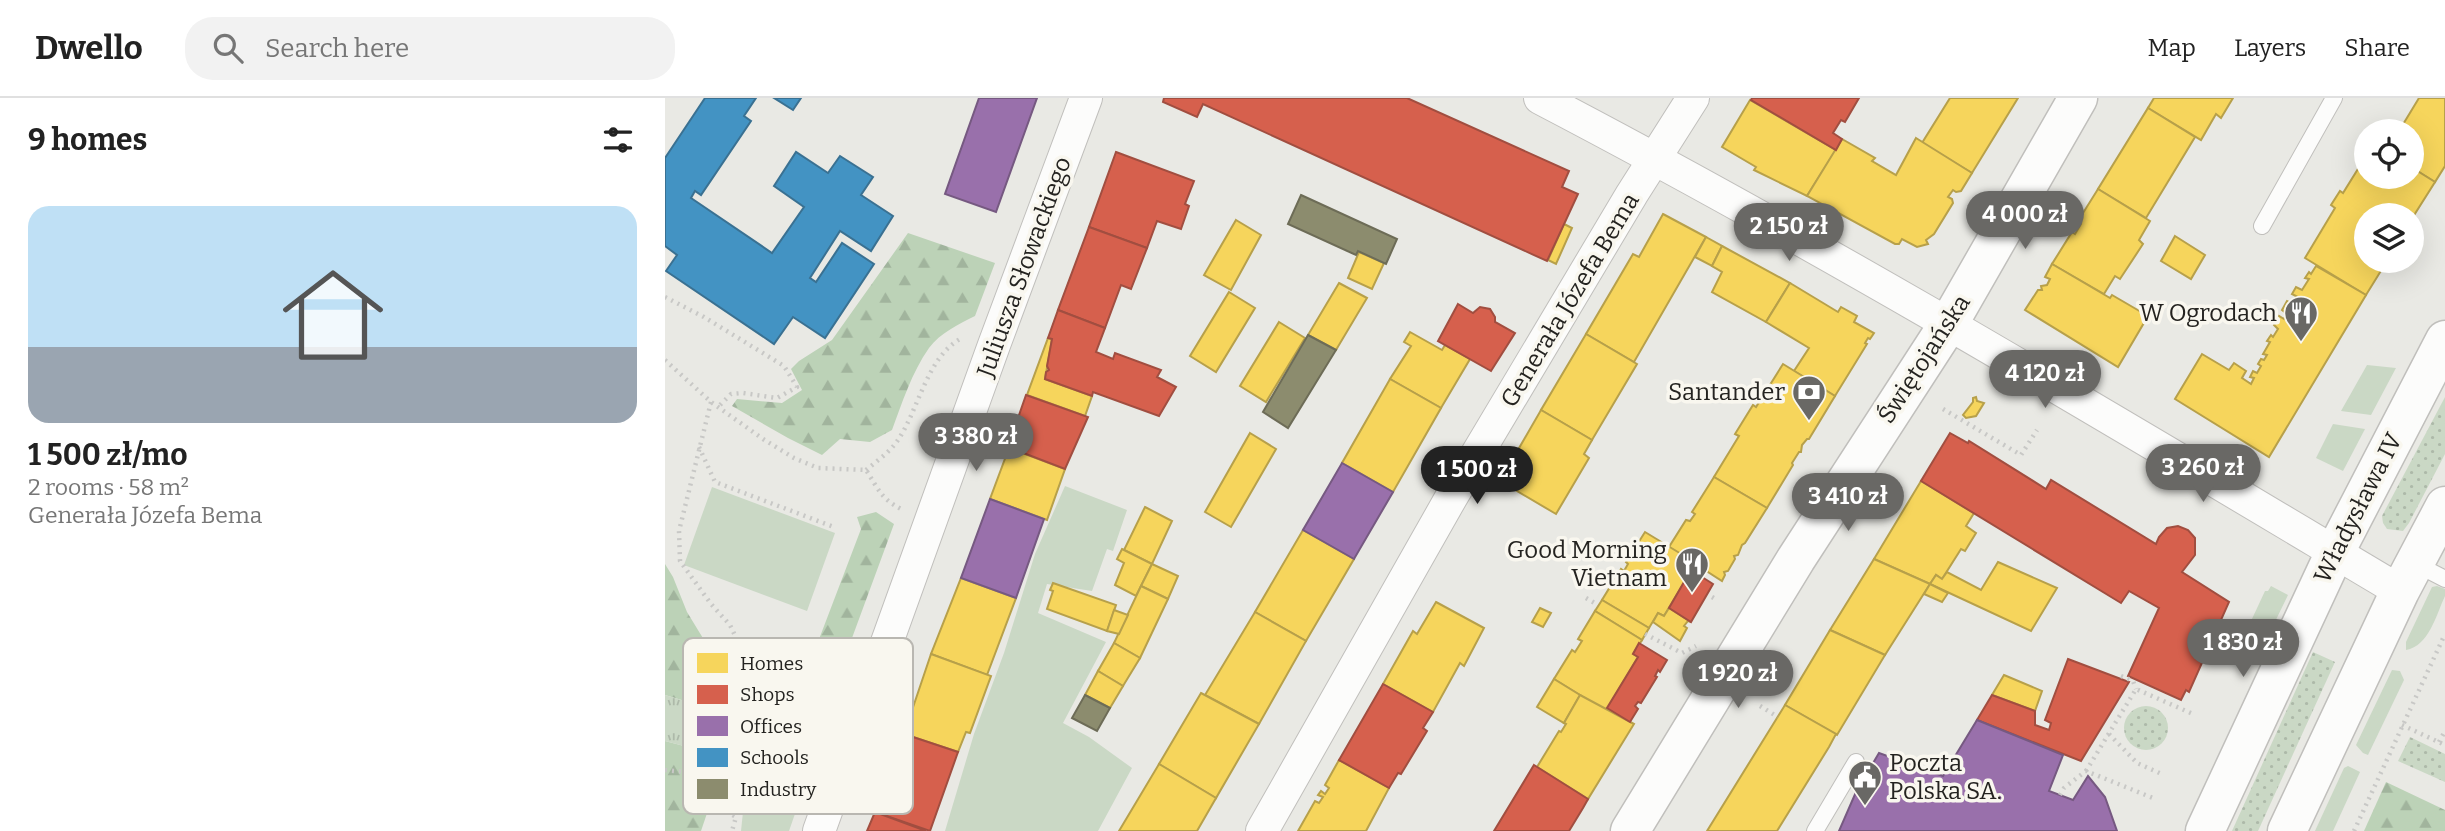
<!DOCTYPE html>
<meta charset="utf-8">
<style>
body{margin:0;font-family:Bitter,serif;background:#f2f2f2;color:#222;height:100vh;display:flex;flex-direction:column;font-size:26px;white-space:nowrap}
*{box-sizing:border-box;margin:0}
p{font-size:23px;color:#767676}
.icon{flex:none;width:38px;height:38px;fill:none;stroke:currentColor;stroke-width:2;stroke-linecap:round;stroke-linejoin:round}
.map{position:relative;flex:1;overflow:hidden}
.sheet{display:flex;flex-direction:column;background:#fff;width:665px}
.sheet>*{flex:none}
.buttons{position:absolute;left:1689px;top:21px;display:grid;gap:14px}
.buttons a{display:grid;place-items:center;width:70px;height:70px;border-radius:50%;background:#fff;box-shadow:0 7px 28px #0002;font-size:35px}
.price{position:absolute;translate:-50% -60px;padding:0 16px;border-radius:24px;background:#696865;color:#fff;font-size:23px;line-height:46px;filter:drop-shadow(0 2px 4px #0008)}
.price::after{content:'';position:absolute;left:50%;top:42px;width:21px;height:16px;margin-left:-10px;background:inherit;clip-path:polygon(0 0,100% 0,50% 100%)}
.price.current{background:#222;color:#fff}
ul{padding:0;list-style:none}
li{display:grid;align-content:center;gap:14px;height:371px;padding:0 28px}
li+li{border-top:2px solid #e0e0e0}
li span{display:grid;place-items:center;height:217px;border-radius:21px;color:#555}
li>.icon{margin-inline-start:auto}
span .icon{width:126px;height:126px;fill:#fffc;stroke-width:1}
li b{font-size:30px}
h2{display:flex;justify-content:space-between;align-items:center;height:84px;padding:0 28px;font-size:30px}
header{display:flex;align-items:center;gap:42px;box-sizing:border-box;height:98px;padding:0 35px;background:#fff;border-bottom:2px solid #e0e0e0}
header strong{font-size:33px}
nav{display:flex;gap:38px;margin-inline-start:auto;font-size:24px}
.search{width:490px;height:63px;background:#f2f2f2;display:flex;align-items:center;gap:18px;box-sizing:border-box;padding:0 24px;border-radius:28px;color:#767676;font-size:26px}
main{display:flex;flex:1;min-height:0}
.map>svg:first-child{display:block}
</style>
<header>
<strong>Dwello</strong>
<div class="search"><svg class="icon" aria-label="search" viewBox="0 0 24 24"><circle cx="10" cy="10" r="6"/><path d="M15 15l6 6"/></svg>Search here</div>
<nav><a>Map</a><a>Layers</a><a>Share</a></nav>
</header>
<main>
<section class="sheet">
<h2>9 homes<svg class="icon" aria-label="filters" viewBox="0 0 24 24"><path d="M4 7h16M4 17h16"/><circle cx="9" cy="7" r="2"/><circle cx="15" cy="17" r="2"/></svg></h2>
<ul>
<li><span style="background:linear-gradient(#bfe0f5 65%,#9aa5b1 0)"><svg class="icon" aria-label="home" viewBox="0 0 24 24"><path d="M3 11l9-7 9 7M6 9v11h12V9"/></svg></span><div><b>1 500 zł/mo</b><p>2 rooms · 58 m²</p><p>Generała Józefa Bema</p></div></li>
</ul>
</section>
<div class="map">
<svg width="1780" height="733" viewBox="0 0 1780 733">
<defs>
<pattern id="forest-firs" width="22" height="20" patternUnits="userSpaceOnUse" patternTransform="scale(1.75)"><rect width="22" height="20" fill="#bcd2b7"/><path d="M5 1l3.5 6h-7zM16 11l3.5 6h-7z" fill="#a1b49d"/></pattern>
<pattern id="park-tufts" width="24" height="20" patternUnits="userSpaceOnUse" patternTransform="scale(1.75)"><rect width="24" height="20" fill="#cad8c5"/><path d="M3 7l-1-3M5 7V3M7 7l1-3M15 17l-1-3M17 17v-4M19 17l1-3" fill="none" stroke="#adb9a9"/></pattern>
<pattern id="garden-dots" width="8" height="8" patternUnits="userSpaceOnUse" patternTransform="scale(1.75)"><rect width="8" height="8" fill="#cad8c5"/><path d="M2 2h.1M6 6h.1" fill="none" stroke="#adb9a9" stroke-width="1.8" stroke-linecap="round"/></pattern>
</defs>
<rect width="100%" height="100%" fill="#e9e9e4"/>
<g fill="#cad8c5">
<polygon points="1702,267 1731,270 1706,317 1676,313"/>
<polygon points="1668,326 1700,331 1678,373 1651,360"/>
<polygon points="400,388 462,412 448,453 442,451 427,493 382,486 373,515 441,544 398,625 424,639 467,670 433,733 280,733 309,636 339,555 370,456"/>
<polygon points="47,389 170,435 142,513 19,467"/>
<polygon points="1606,488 1623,497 1589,567 1566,566 1600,493 1603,493"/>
<path d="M1772,488L1780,491V498C1771,517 1764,548 1741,552V544L1767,489Z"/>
<polygon points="1727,572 1735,573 1739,582 1703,657 1698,655 1691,647"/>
<polygon points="147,667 124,733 76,733 82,676"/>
<polygon points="1683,668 1695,674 1668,733 1650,733 1679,670"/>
</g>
<g fill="url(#forest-firs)">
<path d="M243,135L330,165L310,218C294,226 275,235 264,250C247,274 237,305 227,332L205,344L175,341L157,357L123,340L67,308L72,301L117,305L137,292L126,271L134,263L167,242Z"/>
<polygon points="211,414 229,426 173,578 148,655 75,664 73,638 86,632 126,622 127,605 132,599 196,431 192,419"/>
<polygon points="0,466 8,479 22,514 47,555 65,579 70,608 60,610 66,617 0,597"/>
<polygon points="0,643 53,657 59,665 36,733 0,733"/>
<polygon points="1721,684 1780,712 1780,733 1699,733"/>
</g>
<polygon fill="url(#park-tufts)" points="0,597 66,617 53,657 0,643"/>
<g fill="url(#garden-dots)">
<polygon points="1780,299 1780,356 1744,425 1738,433 1722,431 1718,425 1717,418"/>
<polygon points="1648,554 1670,564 1593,733 1567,733"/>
<circle cx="1481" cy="630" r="22"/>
<polygon points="1745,639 1780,656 1780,684 1733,663"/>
</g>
<g fill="#f6d55c" stroke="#b7a04a" stroke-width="2">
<polygon points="1285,0 1353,0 1307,75 1257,45"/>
<polygon points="1489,0 1568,0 1556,20 1551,16 1536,42 1483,10"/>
<polygon points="1754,0 1780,0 1780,68 1770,84 1746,69 1746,33 1734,33"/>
<polygon points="1085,2 1171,52 1142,98 1089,72 1091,69 1057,49"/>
<polygon points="1483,10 1530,39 1481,120 1433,91"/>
<polygon points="1251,40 1307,75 1296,93 1291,94 1288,92 1283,99 1287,101 1288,105 1269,136 1261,142 1263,146 1252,149 1237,141 1234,146 1230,146 1142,98 1177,41 1210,60 1207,63 1231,77"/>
<polygon points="1701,58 1701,79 1746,79 1746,69 1770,84 1746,122 1746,117 1701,117 1701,163 1722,163 1701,197 1640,160 1670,110 1666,107 1675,93 1678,95"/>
<polygon points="1433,91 1485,123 1474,142 1478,146 1455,181 1450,178 1439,196 1387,166 1407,134 1410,136 1416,126 1413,123"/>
<polygon points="998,116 1041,139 969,264 921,236 968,156 974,159"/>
<polygon points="571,122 596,137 566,192 539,177"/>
<polygon points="899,126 907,130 891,166 883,162"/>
<polygon points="1510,138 1540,157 1526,181 1496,163"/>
<polygon points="1041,139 1057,148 1047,168 1030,159"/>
<polygon points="1057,148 1125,185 1101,224 1047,194 1057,174 1047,168"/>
<polygon points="694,154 719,165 707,191 683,180"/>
<polygon points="1387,166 1445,200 1447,197 1483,218 1453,269 1360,212 1373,192 1377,192 1376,188 1382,187 1385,181 1380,179"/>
<polygon points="1651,168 1701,197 1604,359 1510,301 1537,256 1564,272 1569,265 1581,273 1577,280 1586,286 1589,280 1585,279 1588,273 1592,275 1596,268 1593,266 1596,261 1599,262 1602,257 1598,256 1605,244 1602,243 1606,237 1608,239 1613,231 1609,227 1614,218 1619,221 1622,216 1617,212 1622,203 1628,206 1633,199 1627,196 1631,189 1637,192 1644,181 1640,180 1644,174 1646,176"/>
<polygon points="674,185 702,200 671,252 643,237"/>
<polygon points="1125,185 1173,214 1176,209 1192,218 1189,224 1209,235 1205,241 1203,240 1200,245 1202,246 1170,298 1129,273 1144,250 1101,224"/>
<polygon points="564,194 590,210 551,274 525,258"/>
<polygon points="614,224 640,240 601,304 575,288"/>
<polygon points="745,234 777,252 780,247 805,261 776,310 725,281 746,248 739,244"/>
<polygon points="921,236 972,266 927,342 876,312"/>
<polygon points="383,240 387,241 380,281 427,298 420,318 362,297"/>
<polygon points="1118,266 1170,298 1144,341 1142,341 1137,347 1136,354 1134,354 1127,365 1128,367 1102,410 1049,379 1074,338 1070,336 1088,307 1091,309"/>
<polygon points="725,281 776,310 728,394 677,365"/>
<polygon points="1311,299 1312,303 1319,305 1311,318 1301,320 1298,317 1308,304 1308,300"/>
<polygon points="876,312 927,342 919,356 924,360 891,416 835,383"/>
<polygon points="585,335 611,351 566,429 540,414"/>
<polygon points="344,350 400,371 382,422 325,401"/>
<polygon points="1049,379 1102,410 1080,445 1077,447 1073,457 1069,458 1070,461 1063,473 1059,474 1060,477 1057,483 1004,449 1021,422 1025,423 1030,416 1027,414"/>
<polygon points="1256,383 1309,415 1301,428 1311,435 1300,453 1296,451 1277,481 1271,477 1265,486 1209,461"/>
<polygon points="480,409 507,423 487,466 459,452"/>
<polygon points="638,432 689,461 641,543 590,514"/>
<polygon points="980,434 1031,465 999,518 993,515 984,530 937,502 956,471 959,473 963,466 961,464"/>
<polygon points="457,451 487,466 471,498 450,487 459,465 452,461"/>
<polygon points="1209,461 1265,486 1220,557 1165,532"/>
<polygon points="1333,464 1392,490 1366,533 1265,486 1271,477 1277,481 1282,474 1316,492"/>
<polygon points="487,466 513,478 503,501 476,488"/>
<polygon points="296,480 351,500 322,577 266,556"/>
<polygon points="388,485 451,507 442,533 382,511 388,493 385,492"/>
<polygon points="1265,486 1283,495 1277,504 1259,496"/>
<polygon points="476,488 503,501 475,560 449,545"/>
<polygon points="937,502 984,530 977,542 930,513"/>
<polygon points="771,504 819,530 799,568 795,565 768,614 718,586 748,533 752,536"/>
<polygon points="875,510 886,515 878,529 867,524"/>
<polygon points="1004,510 1026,524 1023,523 1019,528 1022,530 1015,543 988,524 993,515 999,518"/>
<polygon points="449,512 463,517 454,536 442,533"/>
<polygon points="930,513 977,542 968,556 973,559 941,613 889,581 907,552 910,554 917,543 913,541"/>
<polygon points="590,514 641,543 594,626 540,597"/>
<polygon points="1165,532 1220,557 1172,637 1120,607"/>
<polygon points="449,545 475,560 458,588 433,573"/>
<polygon points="266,556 326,578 305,635 301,634 293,654 239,636"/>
<polygon points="433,573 458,588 445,610 420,597"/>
<polygon points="1339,577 1377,593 1370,613 1327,597"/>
<polygon points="889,581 915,597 899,625 872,609"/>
<polygon points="536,595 594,626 551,700 494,666"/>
<polygon points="915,597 969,626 923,701 872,669 894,633 896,634 901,626 899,625"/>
<polygon points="1120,607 1171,636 1164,649 1112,733 1042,733"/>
<polygon points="674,662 724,690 701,733 633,733 650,703 654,705 658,699 653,697 656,693 660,696 664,690 660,687"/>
<polygon points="494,666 551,700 532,733 454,733"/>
</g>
<g fill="#d6604d" stroke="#a14e40" stroke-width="2">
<polygon points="499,0 742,0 904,73 897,89 913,96 882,163 538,6 532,19 498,4"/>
<polygon points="1087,0 1194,0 1180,24 1176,22 1168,35 1177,41 1171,52 1086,2"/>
<polygon points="451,54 529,83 520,106 524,108 516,131 492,123 482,150 424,129"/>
<polygon points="424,129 482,150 466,191 456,187 440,230 393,212"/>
<polygon points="793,206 808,215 815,209 825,211 830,219 830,224 850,235 826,273 773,243"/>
<polygon points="393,212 440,230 431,254 448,261 450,255 496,272 492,279 511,289 494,318 428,294 427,298 380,281 381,274 384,272 382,268 387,241 383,240"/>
<polygon points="361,297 423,319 400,371 343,349"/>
<polygon points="1285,335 1303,345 1304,343 1381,391 1386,382 1491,446 1494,439 1502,430 1513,428 1523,432 1530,440 1530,457 1517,474 1564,504 1524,594 1521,592 1516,602 1463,578 1494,510 1464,493 1456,505 1256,383"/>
<polygon points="1026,472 1048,486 1026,524 1004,510"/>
<polygon points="974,545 1002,562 995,574 993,572 990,578 992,579 976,605 973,604 970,608 973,611 965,624 942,610 973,559 968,556"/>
<polygon points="1403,561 1464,584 1416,663 1312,622 1327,597 1370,613 1370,627 1384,632 1386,625 1380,622"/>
<polygon points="718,586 768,614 758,630 762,633 736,676 733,675 724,690 674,662"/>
<polygon points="239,636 293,654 265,733 210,714"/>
<polygon points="869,667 923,701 918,710 904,733 829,733"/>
<polygon points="210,714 261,733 202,733"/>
</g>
<g fill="#9970ab" stroke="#765981" stroke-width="2">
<polygon points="314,0 372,0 331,114 280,96"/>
<polygon points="677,365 728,394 689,461 638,432"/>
<polygon points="325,401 379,421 351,500 296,480"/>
<polygon points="1312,622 1398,657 1384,693 1408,702 1423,678 1440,699 1452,733 1174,733 1191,694 1214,655 1278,678"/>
</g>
<g fill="#4393c3" stroke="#3a7192" stroke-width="2">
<polygon points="40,0 91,0 79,18 86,23 36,97 30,93 26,100 107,155 139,109 109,88 131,54 163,75 175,58 208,79 196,97 228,118 206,153 175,133 145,180 151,184 177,145 209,166 160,240 128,219 109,246 1,173 12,157 0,148 0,60"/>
<polygon points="109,0 136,0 128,12"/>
</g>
<g fill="#8c8c6e" stroke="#6d6c57" stroke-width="2">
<polygon points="636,97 732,141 721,166 693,153 691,157 623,126"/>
<polygon points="643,237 671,252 623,330 598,314"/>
<polygon points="420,597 445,610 432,633 407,620"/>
</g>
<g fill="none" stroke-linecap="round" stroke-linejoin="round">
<g stroke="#c0bfbc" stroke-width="18">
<g id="service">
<polyline points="1597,128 1669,0"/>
<polyline points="1749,465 1780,481"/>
<polyline points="1150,733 1191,664"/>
</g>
</g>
<g stroke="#c0bfbc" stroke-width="34">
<g id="minor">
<path d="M875,0C1168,153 1451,324 1735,493"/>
<polyline points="154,733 329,247 421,0"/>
<polyline points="597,733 787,398 967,96 1028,0"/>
</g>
</g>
<g stroke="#c0bfbc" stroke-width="41">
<polyline id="tertiary" points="965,733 1131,461 1284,225 1413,0"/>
</g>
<g stroke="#c0bfbc" stroke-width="41">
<g id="secondary">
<polyline points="1540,733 1670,454 1780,242"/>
<polyline points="1622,733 1735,493 1780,408"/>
</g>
</g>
<g stroke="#c8c8c6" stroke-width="4.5" stroke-dasharray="2 5" stroke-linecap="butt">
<polyline points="0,199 39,219 119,268 132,289 112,300 78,295 66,296 53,309"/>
<path d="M0,262L46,304L98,341L129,360L153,370L201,372C214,392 216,401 238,412"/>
<polyline points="46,304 14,433 15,463 46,506 65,527 74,546 80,566 76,608 79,688 71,719"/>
<polyline points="1278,311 1356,357 1372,332"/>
<polyline points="34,349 50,384 169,429"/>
<path d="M201,372C212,363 225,354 233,342C254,311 262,258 297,240"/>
<polyline points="1047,499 1052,502"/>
<polyline points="921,500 933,507"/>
<polyline points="980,536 1017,555 1031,548"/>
<polyline points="1456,578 1468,583 1471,591"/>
<polyline points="1095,608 1113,619"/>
<polyline points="1737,627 1780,647"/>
<polyline points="1444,636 1472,665 1499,677"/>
<polyline points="1774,644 1780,633"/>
<polyline points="57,646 77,648"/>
<path d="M0,672C49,678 96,670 145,663"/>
<polyline points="1421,673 1471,591 1528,616"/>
<polyline points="22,675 47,705 71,719 67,733"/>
<polyline points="1395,697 1399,690 1421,673 1488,700"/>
<polyline points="1689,733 1780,536"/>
</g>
<use href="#service" stroke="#fcfcfb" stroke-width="16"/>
<use href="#minor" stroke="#fcfcfb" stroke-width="32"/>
<use href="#tertiary" stroke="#fcfcfb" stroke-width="38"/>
<use href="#secondary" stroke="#fcfcfb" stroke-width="38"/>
</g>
<defs>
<g id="restaurant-pin" transform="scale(1.75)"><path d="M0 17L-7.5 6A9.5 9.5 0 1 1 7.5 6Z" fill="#696865" stroke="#f9f7ef"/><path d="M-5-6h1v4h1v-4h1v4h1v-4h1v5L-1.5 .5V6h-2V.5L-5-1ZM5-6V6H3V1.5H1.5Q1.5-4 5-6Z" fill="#fff"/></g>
<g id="bank-pin" transform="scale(1.75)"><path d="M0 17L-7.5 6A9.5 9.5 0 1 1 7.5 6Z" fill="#696865" stroke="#f9f7ef"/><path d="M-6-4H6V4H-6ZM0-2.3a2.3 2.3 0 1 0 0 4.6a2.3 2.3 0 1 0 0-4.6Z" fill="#fff"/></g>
<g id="civic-pin" transform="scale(1.75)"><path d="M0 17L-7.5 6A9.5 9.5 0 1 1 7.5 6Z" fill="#696865" stroke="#f9f7ef"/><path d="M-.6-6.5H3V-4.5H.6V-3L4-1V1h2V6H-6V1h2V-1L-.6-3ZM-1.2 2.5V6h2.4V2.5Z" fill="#fff"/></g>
</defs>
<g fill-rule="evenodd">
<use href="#restaurant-pin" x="1636" y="215"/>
<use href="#bank-pin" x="1144" y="294"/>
<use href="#restaurant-pin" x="1027" y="466"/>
<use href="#civic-pin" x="1200" y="679"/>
</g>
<g text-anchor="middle" stroke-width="7" stroke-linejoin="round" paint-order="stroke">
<g font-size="24" fill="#242320" stroke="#f9f7ef">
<text transform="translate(359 169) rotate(-70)" y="8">Juliusza Słowackiego</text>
<text transform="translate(905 202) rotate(-59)" y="8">Generała Józefa Bema</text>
<text transform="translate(1259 261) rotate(-57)" y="8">Świętojańska</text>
<text transform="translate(1693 410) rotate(-63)" y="8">Władysława IV</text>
</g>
<g font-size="24" fill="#242320" stroke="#f9f7ef" text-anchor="end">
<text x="1612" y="223">W Ogrodach</text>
<text x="1120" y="302">Santander</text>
<text x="1002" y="460">Good Morning<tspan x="1002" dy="28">Vietnam</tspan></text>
<text x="1224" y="673" text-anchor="start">Poczta<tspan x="1224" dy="28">Polska SA.</tspan></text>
</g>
</g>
<rect x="18" y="540" width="230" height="176" rx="10" fill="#f9f7ef" stroke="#b9b7b1" stroke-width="2"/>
<rect x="32" y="555" width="31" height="20" fill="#f6d55c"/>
<rect x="32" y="587" width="31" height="19" fill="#d6604d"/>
<rect x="32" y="618" width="31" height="20" fill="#9970ab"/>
<rect x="32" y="650" width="31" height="19" fill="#4393c3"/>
<rect x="32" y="681" width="31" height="20" fill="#8c8c6e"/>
<g font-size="19" fill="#242320">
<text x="75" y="572">Homes</text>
<text x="75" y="603">Shops</text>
<text x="75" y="635">Offices</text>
<text x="75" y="666">Schools</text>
<text x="75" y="698">Industry</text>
</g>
</svg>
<div class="buttons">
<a><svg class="icon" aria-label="locate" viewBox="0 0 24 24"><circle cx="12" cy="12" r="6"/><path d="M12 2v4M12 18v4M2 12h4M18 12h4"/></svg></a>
<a><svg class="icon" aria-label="layers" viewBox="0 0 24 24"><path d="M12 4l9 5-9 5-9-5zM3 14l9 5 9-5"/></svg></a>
</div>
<b class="price" style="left:1360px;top:153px">4 000 zł</b>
<b class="price" style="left:1124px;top:165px">2 150 zł</b>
<b class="price" style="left:1380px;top:312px">4 120 zł</b>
<b class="price" style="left:311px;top:375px">3 380 zł</b>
<b class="price" style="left:1538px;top:406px">3 260 zł</b>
<b class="price current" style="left:812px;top:408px">1 500 zł</b>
<b class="price" style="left:1183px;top:435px">3 410 zł</b>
<b class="price" style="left:1578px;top:581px">1 830 zł</b>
<b class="price" style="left:1073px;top:612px">1 920 zł</b>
</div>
</main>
